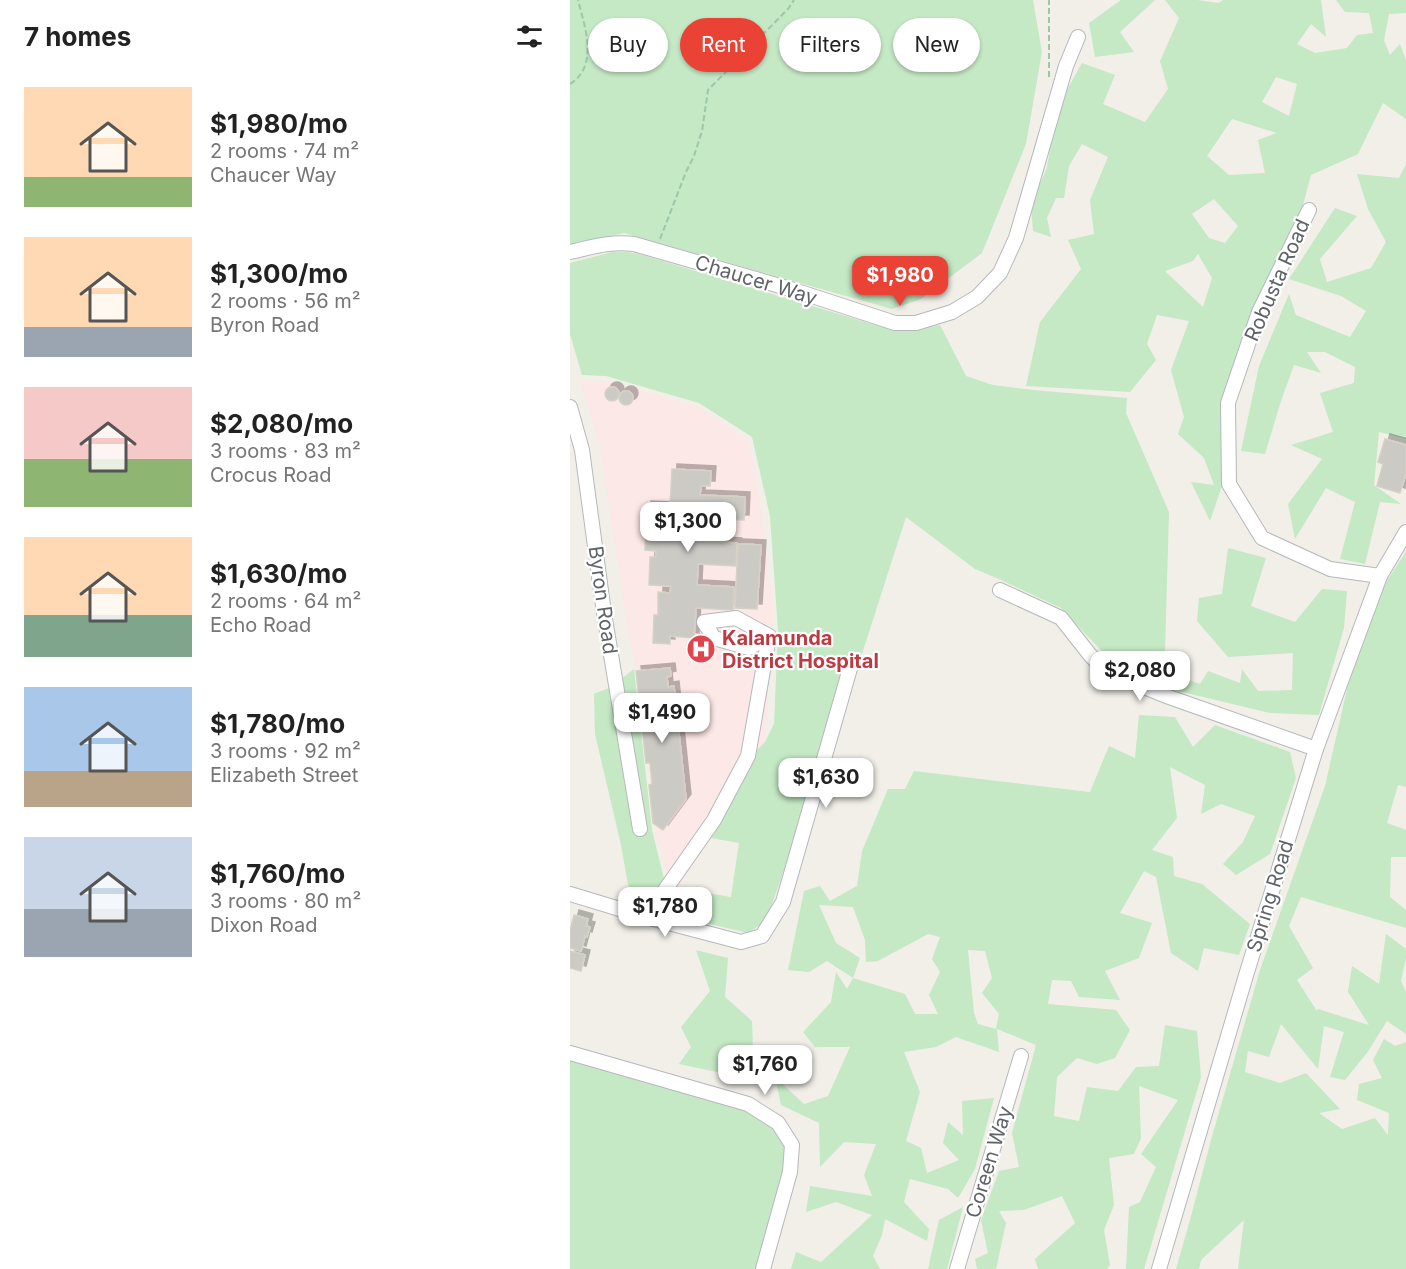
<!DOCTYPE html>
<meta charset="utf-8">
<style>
body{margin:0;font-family:Inter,sans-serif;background:#f6f6f6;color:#222;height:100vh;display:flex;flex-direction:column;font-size:22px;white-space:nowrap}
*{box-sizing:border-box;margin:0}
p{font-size:20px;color:#767676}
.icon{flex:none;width:33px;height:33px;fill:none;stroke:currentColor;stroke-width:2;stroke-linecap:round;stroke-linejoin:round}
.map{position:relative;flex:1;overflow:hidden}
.panel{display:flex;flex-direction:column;background:#fff;width:570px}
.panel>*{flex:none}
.guide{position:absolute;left:18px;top:18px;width:570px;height:54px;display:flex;gap:12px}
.price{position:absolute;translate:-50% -51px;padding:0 14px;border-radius:12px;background:#fff;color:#222;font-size:20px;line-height:39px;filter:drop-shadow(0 2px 3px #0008)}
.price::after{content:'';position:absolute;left:50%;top:36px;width:18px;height:14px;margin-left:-9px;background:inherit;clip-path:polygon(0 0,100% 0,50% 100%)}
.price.selected{background:#ea4335;color:#fff}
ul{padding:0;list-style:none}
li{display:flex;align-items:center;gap:18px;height:150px;padding:0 24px}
li span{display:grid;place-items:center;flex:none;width:168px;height:120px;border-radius:0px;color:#555}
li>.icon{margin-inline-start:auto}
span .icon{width:72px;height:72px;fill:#fffc;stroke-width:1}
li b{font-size:26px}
h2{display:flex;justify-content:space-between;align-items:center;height:72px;padding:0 24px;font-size:26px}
.chip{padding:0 21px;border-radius:27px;background:#fff;box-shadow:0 2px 4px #0004;font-size:21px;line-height:54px}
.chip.selected{background:#ea4335;color:#fff}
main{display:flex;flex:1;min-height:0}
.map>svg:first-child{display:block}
</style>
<main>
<section class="panel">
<h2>7 homes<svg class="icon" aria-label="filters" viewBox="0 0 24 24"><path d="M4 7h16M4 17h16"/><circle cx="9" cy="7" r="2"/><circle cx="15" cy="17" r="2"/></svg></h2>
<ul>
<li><span style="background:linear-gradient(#ffd9b3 75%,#8fb573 0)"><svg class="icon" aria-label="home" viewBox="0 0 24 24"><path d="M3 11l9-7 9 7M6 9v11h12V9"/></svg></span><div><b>$1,980/mo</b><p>2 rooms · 74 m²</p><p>Chaucer Way</p></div></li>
<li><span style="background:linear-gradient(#ffd9b3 75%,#9aa5b1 0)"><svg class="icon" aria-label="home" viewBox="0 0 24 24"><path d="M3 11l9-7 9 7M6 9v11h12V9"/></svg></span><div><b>$1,300/mo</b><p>2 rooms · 56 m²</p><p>Byron Road</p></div></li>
<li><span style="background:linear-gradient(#f6c9c9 60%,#8fb573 0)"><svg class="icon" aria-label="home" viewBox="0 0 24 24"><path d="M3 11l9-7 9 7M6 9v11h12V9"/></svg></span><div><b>$2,080/mo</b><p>3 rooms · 83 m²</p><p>Crocus Road</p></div></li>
<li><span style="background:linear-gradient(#ffd9b3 65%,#7fa58c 0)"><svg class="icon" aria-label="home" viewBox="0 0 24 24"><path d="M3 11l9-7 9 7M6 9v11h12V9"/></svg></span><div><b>$1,630/mo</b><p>2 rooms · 64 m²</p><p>Echo Road</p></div></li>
<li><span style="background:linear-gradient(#a9c7e8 70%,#b9a48a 0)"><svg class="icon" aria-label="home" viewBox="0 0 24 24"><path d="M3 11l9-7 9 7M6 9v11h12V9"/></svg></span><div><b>$1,780/mo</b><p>3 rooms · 92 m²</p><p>Elizabeth Street</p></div></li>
<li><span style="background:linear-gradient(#c9d6e8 60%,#9aa5b1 0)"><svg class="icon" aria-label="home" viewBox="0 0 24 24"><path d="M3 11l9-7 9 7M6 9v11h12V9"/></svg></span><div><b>$1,760/mo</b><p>3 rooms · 80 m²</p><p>Dixon Road</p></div></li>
</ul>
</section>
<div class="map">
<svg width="836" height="1269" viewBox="0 0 836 1269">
<defs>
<filter id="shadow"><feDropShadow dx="5" dy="-5" stdDeviation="0" flood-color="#0004"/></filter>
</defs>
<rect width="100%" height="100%" fill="#f1efe8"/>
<polygon fill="#fce8e6" points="10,380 36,381 128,407 177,440 185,468 203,606 195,742 102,899 85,828 66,668 58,630 30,447"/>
<g fill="#c5e8c5" fill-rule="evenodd">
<polygon points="0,0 463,0 472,52 456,144 412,253 351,299 322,309 54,233 0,245"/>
<polygon points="551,0 585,0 550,32 564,52 525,57 519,23"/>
<path d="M595,0H627L649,3L653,0H751L756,37L741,24L727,44L745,53L777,48L787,35L803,33L799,13L775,12L766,0H836V13L819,14L814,40L820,55L830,44L836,60V119L813,103L788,154L741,175L733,205L680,314L656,396L654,480L640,521L621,482L644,485L634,458L608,434L614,417L601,370L619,321L587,315L577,344L586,360L560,392L456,386L470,322L511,269L498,240L524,234L520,200L538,157L512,144L499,166L494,198H486L477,218L481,237L463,231L461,206L477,167L487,108L512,63L545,75L533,104L575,122L598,89L590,61L609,18ZM706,77L727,84L719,116L692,102ZM662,119L707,133L688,140L695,173L659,175L637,156ZM644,199L668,226L655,243L639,238L622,214ZM628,254L642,278L633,307L595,271L623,261Z"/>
<polygon points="836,164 836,439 809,432 804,485 831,504 810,502 795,564 770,559 785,502 756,488 725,539 718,504 752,459 721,445 763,432 750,393 784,383 785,367 755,352 737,352 751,373 724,365 711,401 695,454 671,451 689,366 719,294 726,315 780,337 796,311 771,296 719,279 765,208 787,216 750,259 757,282 801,268 816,242 798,209 787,174 829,178"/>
<path d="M42,252H57L69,254L312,327C332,332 350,330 370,325L396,376L423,385L463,390L557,398L556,413L599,512L594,687L546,666L491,608L429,579L405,569L336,517L291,657H279L275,662L220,853L196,921L178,933L119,919L59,890L51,845L25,734L24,694L41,687L64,669L82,830L101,907L119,890L161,897L169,843L141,838L185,752L195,742L204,724L208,631L200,516L182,437L129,403L36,376L12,375L0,334V263Z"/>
<polygon points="658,548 696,558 681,606 725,622 752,589 777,591 774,628 749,715 700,713 608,691 610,677 630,684 638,671 670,683 672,669 688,691 722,690 723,653 658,657 627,621 629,598 652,594"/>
<polygon points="836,552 836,787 828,785 817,823 836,830 836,857 821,857 820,897 836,910 836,928 731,897 719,926 743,968 727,980 747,1011 748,1009 799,1025 778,992 782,966 809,984 816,934 836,949 836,958 831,981 836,992 836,1034 817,1021 797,1053 775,1080 760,1077 774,1032 754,1026 748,1069 711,1024 699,1057 678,1051 675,1072 710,1083 736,1073 770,1109 749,1113 772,1129 805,1118 818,1135 819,1113 787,1100 789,1084 812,1078 803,1060 814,1039 825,1046 836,1042 836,1269 668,1269 674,1220 631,1260 629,1269 606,1269 620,1220 641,1140 690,970 755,786 778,685 810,591"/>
<path d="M569,715L605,717L623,747L645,725L720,752L726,778L700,854L666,875L653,864L673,842L685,816L651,804L631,814L635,785L600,767L607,818L582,850L603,857L604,876L632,884L680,924L669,955L634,948L628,971L601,953L586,877L574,871L550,913L582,923L569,958L535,971L550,1000L509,997L501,981L482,980L478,1004L546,1010L560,1030L545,1058L527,1064L507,1058L487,1077L484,1116L509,1121L517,1087L548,1091L566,1067L589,1066L595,1025L627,1031L631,1077L574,1269H556L559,1207L570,1202L586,1167L571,1154L608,1100L569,1086L571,1138L564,1154L539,1158L544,1205L534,1230L540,1265L537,1269H468L465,1259L505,1223L492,1196L454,1210L429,1211L436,1223L426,1269H407L405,1259L418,1253L411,1220L429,1171L449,1167L442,1133L466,1045L427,1029L429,1052L386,1037L366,1047L334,1052L350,1092L336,1141L351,1148L357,1173L389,1160L373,1143L378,1122L393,1135L392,1101L424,1098L405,1169L388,1198L378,1189L340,1179L334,1202L359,1229L357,1241L315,1219L312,1235L303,1256L310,1269H221L226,1252L251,1262L302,1215L266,1202L236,1212L240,1186L302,1196L294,1175L306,1144L274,1142L250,1167L249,1123L211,1105L205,1077L234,1104L258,1096L280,1047H245L233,1032L261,1002L266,972L277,989L283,978L257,961L239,972L218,970L234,891L250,886L260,901L287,886L292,851L318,789H335L344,771L520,792L539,746L565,758ZM249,905L283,907L295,940L296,962L308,961L358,934L370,937L362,959L370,972L359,995L368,1014H345L335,994L283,978L290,958L266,943ZM398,950L415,951L422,978L412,993L429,1014L426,1029L408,1024L404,1013Z"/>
<polygon points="126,950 158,958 155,997 182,1021 184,1080 109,1064 121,1047 111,1027 140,991"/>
<polygon points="0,1053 178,1104 222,1145 191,1269 0,1269"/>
<polygon points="393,1207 377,1269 358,1269 369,1220"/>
</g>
<g fill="#cccac5" stroke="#d6d1c6" stroke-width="1.5" filter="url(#shadow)">
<circle cx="42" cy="394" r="7"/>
<circle cx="56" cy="398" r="7"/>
<polygon points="815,439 836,445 836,473 830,493 807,486 813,464 808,462"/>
<polygon points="102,469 141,471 140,486 131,486 130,495 175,497 174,520 128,518 128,541 167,543 166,566 128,564 127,585 164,587 163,610 126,608 124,638 100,636 100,644 83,643 84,615 88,615 88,592 100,593 101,586 79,585 80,557 86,557 86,551 75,550 76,506 100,507"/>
<polygon points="168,544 191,545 187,609 165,608"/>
<polygon points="100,668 101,676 97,677 98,687 104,686 116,799 93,830 83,823 79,785 82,784 80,763 76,763 66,671"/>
<polygon points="4,915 18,919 16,926 20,927 17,937 15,936 11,951 0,948 0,930"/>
<polygon points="0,951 15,955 11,971 0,968"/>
</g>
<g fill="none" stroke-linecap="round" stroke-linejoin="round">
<g stroke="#b5b8bc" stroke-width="16">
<g id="minor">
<polyline points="739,210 689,312 658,403 659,484 692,538 760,569 810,576"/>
<path d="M0,252C23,247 40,241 64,244L224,290L325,323H346L382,312L407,297L430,273L446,238L496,66L508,37"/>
<polyline points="0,407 12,450 34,613 70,829"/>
<polyline points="430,590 491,618 520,655 537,672 599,697 746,749"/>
<polyline points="0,894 76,917 171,942 192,936 213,902 281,665"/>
<polyline points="76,917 144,820 178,756 199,636 166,618 134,622 144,638 179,648 199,636"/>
<polyline points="0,1053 178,1104 208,1123 222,1145 220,1172 193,1269"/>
<polyline points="387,1269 451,1056"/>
<polyline points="589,1269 677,972 746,749 810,576 836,532"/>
</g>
</g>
<g stroke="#9cc7a9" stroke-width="2" stroke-dasharray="6 3" stroke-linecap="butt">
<polyline points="479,77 479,0"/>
<path d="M0,84C29,66 15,27 8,0"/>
<polyline points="90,239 116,172 124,156 132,131 138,90 218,9 224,0"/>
</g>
<use href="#minor" stroke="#fff" stroke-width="14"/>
</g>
<defs>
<g id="hospital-disc" transform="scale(1.5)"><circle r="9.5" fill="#e0444e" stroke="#fff"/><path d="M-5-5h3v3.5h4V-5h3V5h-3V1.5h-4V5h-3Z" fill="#fff"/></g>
</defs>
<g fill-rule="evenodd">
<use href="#hospital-disc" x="131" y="649"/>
</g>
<g text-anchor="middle" stroke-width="4.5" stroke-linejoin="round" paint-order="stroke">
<g font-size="20" fill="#5f6368" stroke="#fff">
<text transform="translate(186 280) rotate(17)" y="7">Chaucer Way</text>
<text transform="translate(707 280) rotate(-66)" y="7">Robusta Road</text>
<text transform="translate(33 600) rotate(82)" y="7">Byron Road</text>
<text transform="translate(700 896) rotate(-73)" y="7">Spring Road</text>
<text transform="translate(419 1162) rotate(-73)" y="7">Coreen Way</text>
</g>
<g font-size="20" font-weight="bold" fill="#be3a42" stroke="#fff" text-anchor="start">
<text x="152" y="645">Kalamunda<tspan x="152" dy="23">District Hospital</tspan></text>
</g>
</g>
</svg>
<b class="price selected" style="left:330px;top:307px">$1,980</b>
<b class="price" style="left:118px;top:553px">$1,300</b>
<b class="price" style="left:570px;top:702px">$2,080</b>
<b class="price" style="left:92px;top:744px">$1,490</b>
<b class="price" style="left:256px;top:809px">$1,630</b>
<b class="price" style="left:95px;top:938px">$1,780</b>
<b class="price" style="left:195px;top:1096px">$1,760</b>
<div class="guide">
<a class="chip">Buy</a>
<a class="chip selected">Rent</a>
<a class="chip">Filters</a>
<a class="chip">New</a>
</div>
</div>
</main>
